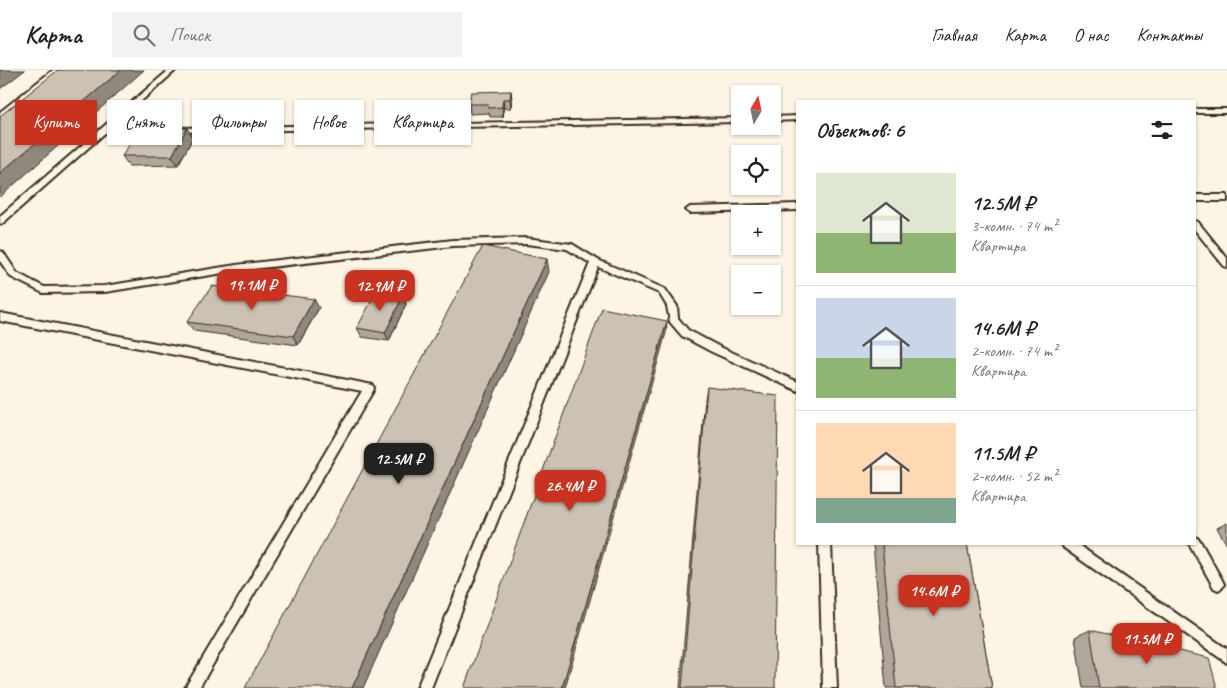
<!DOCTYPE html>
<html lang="ru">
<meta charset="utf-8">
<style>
body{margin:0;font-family:Caveat,sans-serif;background:#f2f2f2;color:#222;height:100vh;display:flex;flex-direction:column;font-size:19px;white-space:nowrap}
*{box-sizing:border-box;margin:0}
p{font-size:16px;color:#767676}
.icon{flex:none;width:28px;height:28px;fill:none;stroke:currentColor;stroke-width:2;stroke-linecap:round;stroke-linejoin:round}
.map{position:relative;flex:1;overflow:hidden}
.drawer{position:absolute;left:796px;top:30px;width:400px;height:445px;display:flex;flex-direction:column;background:#fff;border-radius:0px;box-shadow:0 1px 4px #0004}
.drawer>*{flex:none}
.guide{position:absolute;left:15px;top:30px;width:475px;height:45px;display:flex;gap:10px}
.needle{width:32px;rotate:9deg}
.controls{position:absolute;left:731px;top:15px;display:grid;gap:10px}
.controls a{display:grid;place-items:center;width:50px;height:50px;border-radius:0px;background:#fff;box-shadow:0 1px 4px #0004;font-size:25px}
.price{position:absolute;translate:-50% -42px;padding:0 11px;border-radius:10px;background:#c8321e;color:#fff;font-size:16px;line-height:32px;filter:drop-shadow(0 1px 2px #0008)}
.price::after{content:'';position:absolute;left:50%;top:30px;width:15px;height:11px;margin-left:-8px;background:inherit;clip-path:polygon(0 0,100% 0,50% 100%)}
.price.selected{background:#222;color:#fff}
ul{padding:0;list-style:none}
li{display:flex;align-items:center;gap:15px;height:125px;padding:0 20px}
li+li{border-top:1px solid #e0e0e0}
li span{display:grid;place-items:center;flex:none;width:140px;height:100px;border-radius:0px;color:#555}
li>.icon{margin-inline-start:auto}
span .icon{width:60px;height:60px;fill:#fffc;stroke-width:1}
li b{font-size:21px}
h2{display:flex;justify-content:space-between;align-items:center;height:60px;padding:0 20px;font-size:21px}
.pill{padding:0 18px;border-radius:0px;background:#fff;box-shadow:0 1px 4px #0004;font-size:18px;line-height:45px}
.pill.selected{background:#c8321e;color:#fff}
header{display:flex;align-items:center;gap:30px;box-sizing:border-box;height:70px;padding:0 25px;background:#fff;border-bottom:1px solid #e0e0e0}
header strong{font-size:24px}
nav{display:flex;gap:28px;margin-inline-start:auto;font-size:18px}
.search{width:350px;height:45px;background:#f2f2f2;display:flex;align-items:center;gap:12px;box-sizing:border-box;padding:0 18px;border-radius:0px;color:#767676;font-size:19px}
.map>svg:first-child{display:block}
</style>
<header>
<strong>Карта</strong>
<div class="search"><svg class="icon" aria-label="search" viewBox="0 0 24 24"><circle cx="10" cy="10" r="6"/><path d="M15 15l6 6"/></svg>Поиск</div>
<nav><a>Главная</a><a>Карта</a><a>О нас</a><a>Контакты</a></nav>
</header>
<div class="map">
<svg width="1227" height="618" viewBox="0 0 1227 618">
<rect width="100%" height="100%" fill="#fcf5e5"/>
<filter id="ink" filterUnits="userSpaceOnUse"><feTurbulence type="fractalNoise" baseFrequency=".02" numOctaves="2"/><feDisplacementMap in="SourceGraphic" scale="10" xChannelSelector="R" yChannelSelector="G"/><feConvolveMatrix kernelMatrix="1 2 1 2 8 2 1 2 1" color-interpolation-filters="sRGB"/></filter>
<g filter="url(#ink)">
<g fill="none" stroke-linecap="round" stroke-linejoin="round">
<g stroke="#3b2a1e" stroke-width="4">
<g id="service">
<polygon points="53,0 60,0 0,48 0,42"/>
<polygon points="169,0 176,0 110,59 152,58 156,60 155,62 105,63 3,153 0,154 0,146"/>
<rect x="1195" y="39" width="32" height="4"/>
<polygon points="798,46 798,50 772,51 772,47"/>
<polygon points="740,48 740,52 176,62 172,60 176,58"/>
<rect x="1195" y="125" width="32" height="6"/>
<polygon points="798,134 798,140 690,143 686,140 690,137"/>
<polygon points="1195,151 1198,152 1227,188 1227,197 1224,196 1195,160"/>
<polygon points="526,168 572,174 598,190 665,219 677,236 678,248 688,260 718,276 798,312 798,321 712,282 682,266 670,252 667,236 659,223 598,197 431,618 417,618 590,193 567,179 526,174 453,176 236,201 105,222 43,223 11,207 0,191 0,181 3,182 17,203 44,217 105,216 236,195 453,170"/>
<polygon points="0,243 373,315 374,318 373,321 199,618 185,618 362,321 0,251"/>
<polygon points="1195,467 1199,469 1222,510 1224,514 1222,518 1218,520 1214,518 1191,477 1189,474 1195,474"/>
<polygon points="819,474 831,474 837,618 823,618"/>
<polygon points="1062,474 1077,474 1227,579 1227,593 1064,478"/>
</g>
</g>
<use href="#service" fill="#fcf5e5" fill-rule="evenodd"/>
</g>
<g fill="#afa79a" stroke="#3b2a1e">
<polygon points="511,21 512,30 511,38 504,38 503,47 490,47 489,43 470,44 469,34"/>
<polygon points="193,68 178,95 129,96 122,86"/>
<polygon points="403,226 406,234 389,271 362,267 357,258"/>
<polygon points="319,238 298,275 194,261 187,252"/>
<polygon points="707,317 775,618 680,618 705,329"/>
<polygon points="1227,453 1227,475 1217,458"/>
<polygon points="873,474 967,474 992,618 886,618"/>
<polygon points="1090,560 1217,618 1083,618 1075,567"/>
</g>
<g fill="#8f887d" stroke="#3b2a1e">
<polygon points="0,0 25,0 0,19"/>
<polygon points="121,0 144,0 0,127 0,103"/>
<polygon points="511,21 512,30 511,38 510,29"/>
<polygon points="503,29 504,38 503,47 502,37"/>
<polygon points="187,58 193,68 178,95 172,86"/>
<polygon points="547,189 549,202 363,618 352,618"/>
<polygon points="403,226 406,234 389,271 385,263"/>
<polygon points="314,229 319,238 298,275 293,266"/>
<polygon points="667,251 666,263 565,618 562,618"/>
</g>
<g fill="#ccc2b3" stroke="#3b2a1e">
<polygon points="58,0 121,0 0,103 0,46"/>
<polygon points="511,21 510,29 503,29 502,37 488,38 488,34 469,34 471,22"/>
<polygon points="187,58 172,86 122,86 140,59"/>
<polygon points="483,176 547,189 352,618 245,618"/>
<polygon points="212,216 314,229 293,266 187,252"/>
<polygon points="376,222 403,226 385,263 357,258"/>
<polygon points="602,238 667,251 562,618 464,618"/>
<polygon points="707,317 778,326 775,618 682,618"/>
<polygon points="882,474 967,474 992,618 896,618"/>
<polygon points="1090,560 1209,588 1217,618 1099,618"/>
</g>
</g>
</svg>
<div class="controls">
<a><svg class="needle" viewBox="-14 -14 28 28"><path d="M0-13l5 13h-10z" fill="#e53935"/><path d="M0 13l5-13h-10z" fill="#767676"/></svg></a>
<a><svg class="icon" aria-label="locate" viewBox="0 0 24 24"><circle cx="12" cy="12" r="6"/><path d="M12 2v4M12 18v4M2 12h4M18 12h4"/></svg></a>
<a>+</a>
<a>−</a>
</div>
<b class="price" style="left:252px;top:241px">19.1M ₽</b>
<b class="price" style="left:380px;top:242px">12.9M ₽</b>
<b class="price selected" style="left:399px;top:415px">12.5M ₽</b>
<b class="price" style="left:570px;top:442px">26.4M ₽</b>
<b class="price" style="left:934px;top:547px">14.6M ₽</b>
<b class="price" style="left:1147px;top:595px">11.5M ₽</b>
<div class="guide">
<a class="pill selected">Купить</a>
<a class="pill">Снять</a>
<a class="pill">Фильтры</a>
<a class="pill">Новое</a>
<a class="pill">Квартира</a>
</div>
<section class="drawer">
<h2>Объектов: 6<svg class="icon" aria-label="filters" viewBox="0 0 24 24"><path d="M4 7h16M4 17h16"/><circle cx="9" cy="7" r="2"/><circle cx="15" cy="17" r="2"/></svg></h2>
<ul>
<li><span style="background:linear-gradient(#dfe7d0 60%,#8fb573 0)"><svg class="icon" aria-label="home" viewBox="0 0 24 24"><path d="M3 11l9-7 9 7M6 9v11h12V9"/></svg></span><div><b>12.5M ₽</b><p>3-комн. · 74 m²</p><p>Квартира</p></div></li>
<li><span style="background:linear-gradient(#c9d6e8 60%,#8fb573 0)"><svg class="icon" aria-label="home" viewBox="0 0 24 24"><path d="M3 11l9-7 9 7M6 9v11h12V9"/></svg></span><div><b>14.6M ₽</b><p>2-комн. · 74 m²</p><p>Квартира</p></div></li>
<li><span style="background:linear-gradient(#ffd9b3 75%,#7fa58c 0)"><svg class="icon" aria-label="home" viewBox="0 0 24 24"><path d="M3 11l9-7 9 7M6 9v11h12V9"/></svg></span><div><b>11.5M ₽</b><p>2-комн. · 52 m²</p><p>Квартира</p></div></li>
</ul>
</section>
</div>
